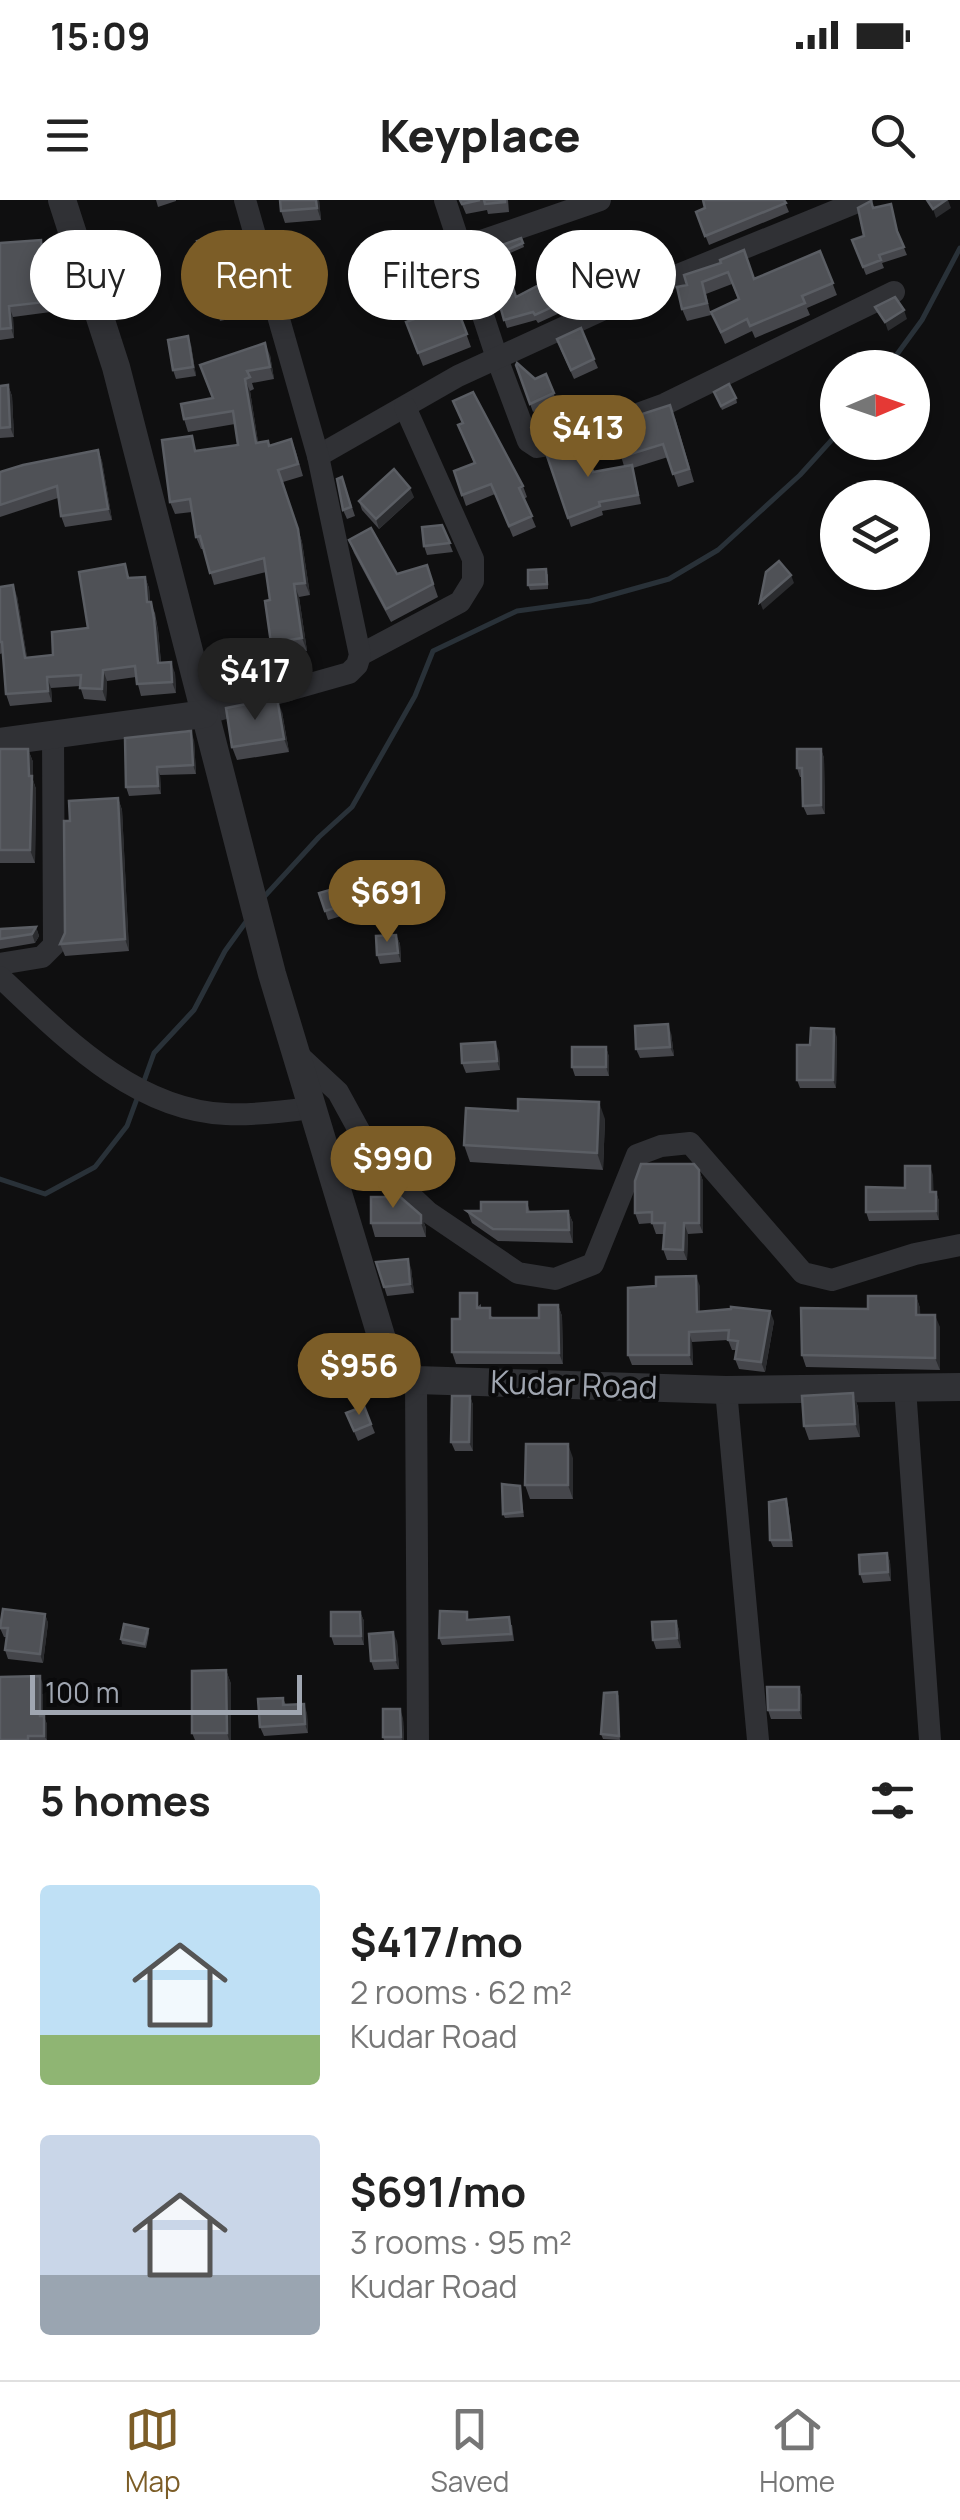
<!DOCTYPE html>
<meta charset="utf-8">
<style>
body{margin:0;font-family:Manrope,sans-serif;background:#f6f6f6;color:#222;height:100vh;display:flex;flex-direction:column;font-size:38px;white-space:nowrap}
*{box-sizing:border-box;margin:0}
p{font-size:32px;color:#767676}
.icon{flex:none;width:55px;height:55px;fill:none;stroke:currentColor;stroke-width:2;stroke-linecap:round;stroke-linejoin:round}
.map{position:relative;height:1540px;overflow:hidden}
.drawer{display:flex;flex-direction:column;background:#fff;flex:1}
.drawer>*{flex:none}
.top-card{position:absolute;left:30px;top:30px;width:900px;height:90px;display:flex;gap:20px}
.needle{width:65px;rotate:88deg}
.buttons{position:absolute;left:820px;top:150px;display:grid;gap:20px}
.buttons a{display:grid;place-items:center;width:110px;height:110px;border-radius:50%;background:#fff;box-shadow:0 5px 15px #0003;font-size:50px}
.scale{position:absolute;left:30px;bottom:25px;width:272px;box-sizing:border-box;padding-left:10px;border:5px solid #a0a6b1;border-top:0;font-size:28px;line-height:35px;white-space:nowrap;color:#a0a6b1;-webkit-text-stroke:8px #0a0a0b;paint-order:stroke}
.price{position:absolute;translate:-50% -85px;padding:0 22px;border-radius:35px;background:#7c5d27;color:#fff;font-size:32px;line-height:65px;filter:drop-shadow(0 2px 5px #0008)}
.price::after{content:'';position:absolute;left:50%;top:60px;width:30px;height:22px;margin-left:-15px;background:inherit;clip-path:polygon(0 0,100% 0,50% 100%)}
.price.active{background:#222;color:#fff}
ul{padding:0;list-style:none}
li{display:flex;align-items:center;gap:30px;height:250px;padding:0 40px}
li span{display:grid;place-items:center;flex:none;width:280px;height:200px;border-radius:10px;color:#555}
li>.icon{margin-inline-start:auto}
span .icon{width:120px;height:120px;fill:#fffc;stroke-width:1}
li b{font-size:42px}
h2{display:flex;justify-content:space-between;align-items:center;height:120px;padding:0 40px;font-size:42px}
.tag{padding:0 35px;border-radius:45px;background:#fff;box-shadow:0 5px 15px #0003;font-size:35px;line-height:90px}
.tag.active{background:#7c5d27;color:#fff}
.status{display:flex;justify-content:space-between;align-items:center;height:70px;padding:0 50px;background:#fff;direction:ltr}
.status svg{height:28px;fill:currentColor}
header{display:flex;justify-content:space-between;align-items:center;height:130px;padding:0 40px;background:#fff;font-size:45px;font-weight:800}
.menu{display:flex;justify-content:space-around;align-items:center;height:140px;border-top:2px solid #e0e0e0;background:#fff;font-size:28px;color:#767676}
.menu a{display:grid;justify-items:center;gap:5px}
.menu .active{color:#7c5d27}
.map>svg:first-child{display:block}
</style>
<div class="status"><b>15:09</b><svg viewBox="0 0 49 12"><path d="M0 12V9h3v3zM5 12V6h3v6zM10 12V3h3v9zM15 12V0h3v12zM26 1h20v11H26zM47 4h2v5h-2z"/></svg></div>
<header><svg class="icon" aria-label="menu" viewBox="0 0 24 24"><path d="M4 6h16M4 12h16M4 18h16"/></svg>Keyplace<svg class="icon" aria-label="search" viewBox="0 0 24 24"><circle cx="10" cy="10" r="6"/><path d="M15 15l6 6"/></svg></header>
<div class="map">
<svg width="960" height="1540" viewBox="0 0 960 1540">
<rect width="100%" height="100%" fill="#0f0f10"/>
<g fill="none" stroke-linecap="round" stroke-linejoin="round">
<g stroke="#293138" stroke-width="5">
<polyline points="887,168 922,120 960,48"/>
<polyline points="263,698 319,637 352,607 415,496 433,451 517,411 590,401 669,379 718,350 800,275 838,233"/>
<polyline points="144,881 154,853 194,810 225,751 248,719"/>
<polyline points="0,979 45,994 95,967 127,926 138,896"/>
</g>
<g stroke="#303135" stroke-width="22">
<polyline points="445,0 498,161 528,241 537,247 555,244 665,204 894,92"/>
<polyline points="461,48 600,0"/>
<polyline points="318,256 458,176 678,75 862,0"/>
<polyline points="360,455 460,402 473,381 473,359 405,207"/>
<polyline points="204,514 349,473 357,465 360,455 318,256 245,0"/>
<polyline points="0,764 42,757 54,745 53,534"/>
<path d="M0,777C63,836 134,910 226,914C254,915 283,912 310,908"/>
<polyline points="295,852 338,892 378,965 428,1012 518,1073 555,1079 593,1064 637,955 661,946 690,943 803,1073 832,1080 915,1054 960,1045"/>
<polyline points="416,1180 418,1540"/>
<polyline points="905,1188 930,1540"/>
<polyline points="726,1190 758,1540"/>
</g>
<g stroke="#303135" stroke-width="28">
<polyline points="62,0 116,167 272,774 388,1159 405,1177 416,1180 726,1190 960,1187"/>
<polyline points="0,542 204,514"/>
</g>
</g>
<g fill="#45464b">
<polygon points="156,0 176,0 176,1 158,7"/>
<polygon points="280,0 319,0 321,20 285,23 281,11"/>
<polygon points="460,0 508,0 509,12 488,14 487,10 466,14"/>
<polygon points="784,0 789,12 709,45 696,12 705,8"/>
<polygon points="891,4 899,36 907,55 882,63 884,68 866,75 852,40 864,36 874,8"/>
<polygon points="229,32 252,114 220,121 208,73 206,74 203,65"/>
<polygon points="521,38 524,47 506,55 502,45"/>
<polygon points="634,39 648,72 605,92 589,54 621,45"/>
<polygon points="128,42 136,67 115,74 106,48"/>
<polygon points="0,43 45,50 45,59 47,59 51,69 58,111 13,117 14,138 0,140"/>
<polygon points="501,46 507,65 484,71 478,53"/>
<polygon points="820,51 837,95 807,108 810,115 755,138 752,131 725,144 711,112 738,99 732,84 706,94 711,115 687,121 682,109 687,85 721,63 755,78"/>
<polygon points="399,57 402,67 408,65 411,74 442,80 446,97 452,95 471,147 423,166 406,122 417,118 411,102 378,111 373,98"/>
<polygon points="516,96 572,98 575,106 538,123 536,120 507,128 501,110 497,111 494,103"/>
<polygon points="191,145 196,176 176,179 173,170"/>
<polygon points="560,148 594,159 598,168 574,179"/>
<polygon points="270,155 274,179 252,183 254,189 250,191 258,242 268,241 270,245 291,239 296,252 303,276 283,282 302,342 310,395 299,397 307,451 276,455 271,443 270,400 266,372 214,385 204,349 201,349 196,337 192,312 175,314 170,302 197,251 238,245 235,224 188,232 184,219 213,198 200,165"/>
<polygon points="516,165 535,179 546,174 557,202 533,212"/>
<polygon points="8,185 12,196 14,237 0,238 0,186"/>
<polygon points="714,192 736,198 737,203 722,210"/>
<polygon points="453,201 523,286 527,297 524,299 536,327 513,337 495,294 466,306 454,271 474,263 458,225 462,223"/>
<polygon points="675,218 694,282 678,287 668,257 633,268 641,304 602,311 603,315 571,327 546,253 593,272 624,266 611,224"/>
<polygon points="98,250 102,261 112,320 65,327 61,316 58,298 0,317 0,272"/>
<polygon points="342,277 355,316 347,319 343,310"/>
<polygon points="414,297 379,329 362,310 359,301"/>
<polygon points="442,325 453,352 427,355 424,346"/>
<polygon points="349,340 397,374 427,365 438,397 391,422 354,353"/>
<polygon points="548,374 548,389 530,390 528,385"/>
<polygon points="145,377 149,388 150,402 155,413 158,430 161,462 175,473 176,493 141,496 136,477 107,481 106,501 84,499 80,486 51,488 52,502 10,506 6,494 3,453 0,454 0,387 17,396 27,458 53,455 88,428 130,378"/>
<polygon points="282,512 289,552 237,560 232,547"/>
<polygon points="194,540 196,574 160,575 161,594 129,596 126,587"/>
<polygon points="0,549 28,549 33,562 33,580 36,589 35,663 0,663"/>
<polygon points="821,549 824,558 825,614 807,615 803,606 802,577 800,577 797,568"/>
<polygon points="118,598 122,610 129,751 65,756 60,744 65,733 70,621"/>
<polygon points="354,673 365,709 328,720 319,693 337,688"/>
<polygon points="36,727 39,736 35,743 0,749 0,729"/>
<polygon points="396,735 400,744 401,762 380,764 377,755"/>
<polygon points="671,833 674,856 640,858 636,849"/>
<polygon points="837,837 836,888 800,888 797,880 810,845"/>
<polygon points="606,847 609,857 609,876 575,876 572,867"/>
<polygon points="499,851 500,870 466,873 462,863"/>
<polygon points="605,919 603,970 470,962 464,945"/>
<polygon points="699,970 703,981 703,1033 688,1034 687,1060 667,1060 663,1049 664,1034 656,1034 652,1023 639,1024 635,1013"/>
<polygon points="933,975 933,992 936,992 939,1001 939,1020 869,1021 866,1012 905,988"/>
<polygon points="527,1002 530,1012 568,1011 573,1023 573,1043 498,1041 472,1023 467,1011 481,1011"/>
<polygon points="421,1015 426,1028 426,1037 375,1037 371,1023"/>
<polygon points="376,1062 411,1068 414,1093 387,1096"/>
<polygon points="700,1086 700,1111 774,1121 765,1172 739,1169 735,1159 736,1150 732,1150 728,1140 692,1142 693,1165 632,1165 628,1155"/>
<polygon points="916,1096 920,1108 920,1115 940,1127 940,1170 806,1167 802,1155 868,1109"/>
<polygon points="481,1104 481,1108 494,1118 539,1118 558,1105 562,1116 563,1164 456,1164 452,1152 460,1119"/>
<polygon points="853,1193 858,1207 860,1237 809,1240 804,1226"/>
<polygon points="470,1196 473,1205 473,1251 455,1251 451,1242"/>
<polygon points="364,1206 375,1233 358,1241 346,1213"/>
<polygon points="573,1258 573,1299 530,1299 525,1285"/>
<polygon points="520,1286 524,1317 505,1318 503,1314"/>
<polygon points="786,1299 788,1306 793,1347 773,1347 770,1340"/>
<polygon points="887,1353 890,1362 891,1381 863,1383 860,1374"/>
<polygon points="360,1412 364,1421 364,1445 334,1445 331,1436"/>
<polygon points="45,1414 48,1423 43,1463 8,1459 5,1450 6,1437 4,1437 0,1428"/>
<polygon points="470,1420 512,1425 514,1441 442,1445 439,1438"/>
<polygon points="676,1421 679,1430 681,1448 656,1449 653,1440"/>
<polygon points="148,1429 149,1433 146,1448 122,1444 121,1439"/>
<polygon points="397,1441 399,1469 374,1470 371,1461"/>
<polygon points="226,1470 231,1484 231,1540 195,1540 192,1533"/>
<polygon points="43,1484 43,1516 47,1524 47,1540 0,1540"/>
<polygon points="799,1487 802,1496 802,1519 771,1519 768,1510"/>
<polygon points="617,1492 619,1497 620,1540 603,1539 601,1534"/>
<polygon points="283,1498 286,1505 307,1513 308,1533 264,1536 260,1527"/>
<polygon points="403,1518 404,1540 384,1540 383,1537"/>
</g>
<g fill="#2b2c2f">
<polygon points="316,0 319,0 321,20 317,8"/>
<polygon points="946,0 948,0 951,8 936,18 933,9"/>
<polygon points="47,59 51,69 58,111 54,101"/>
<polygon points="9,106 13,117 14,138 11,128"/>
<polygon points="904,110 907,119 888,131 885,122"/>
<polygon points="188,136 191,145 196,176 193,167"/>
<polygon points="265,143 270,155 274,179 270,167"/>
<polygon points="245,179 250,191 260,255 256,243"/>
<polygon points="8,185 12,196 14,237 10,227"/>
<polygon points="98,250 102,261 112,320 108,309"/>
<polygon points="283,282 302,342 310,395 305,383"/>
<polygon points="410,288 414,297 379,329 376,319"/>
<polygon points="791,375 794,383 763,410 760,402"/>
<polygon points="145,377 149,388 151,414 147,402"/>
<polygon points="294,384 299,397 307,451 302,438"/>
<polygon points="13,385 17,396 29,469 25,458"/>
<polygon points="151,402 158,430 162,474 158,463"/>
<polygon points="171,462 175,473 176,493 172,482"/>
<polygon points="103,470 107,481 106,501 102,489"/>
<polygon points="47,477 51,488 52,502 48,491"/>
<polygon points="277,498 282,512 289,552 284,539"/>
<polygon points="191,531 194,540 196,574 193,565"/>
<polygon points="28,549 33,562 33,580 36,589 35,663 30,650"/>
<polygon points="821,549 824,558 825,614 821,605"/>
<polygon points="157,567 160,575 161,594 158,586"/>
<polygon points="118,598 122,610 129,751 125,739"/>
<polygon points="36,727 39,736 35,743 32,734"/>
<polygon points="396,735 400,744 401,762 398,753"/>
<polygon points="668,824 671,833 674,856 670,847"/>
<polygon points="834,829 837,837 836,888 833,880"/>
<polygon points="495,842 499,851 500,870 497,861"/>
<polygon points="606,847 609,857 609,876 606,867"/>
<polygon points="599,902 605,919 603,970 597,953"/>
<polygon points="930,966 933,975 934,1001 930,992"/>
<polygon points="699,970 703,981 703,1033 699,1023"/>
<polygon points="936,992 939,1001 939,1020 936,1011"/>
<polygon points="568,1011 573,1023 573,1043 569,1030"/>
<polygon points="421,1015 426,1028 426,1037 421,1023"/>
<polygon points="684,1023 688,1034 687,1060 683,1050"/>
<polygon points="408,1059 411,1068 414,1093 410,1084"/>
<polygon points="696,1076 700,1086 700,1122 697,1112"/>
<polygon points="916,1096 920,1108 921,1128 916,1115"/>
<polygon points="558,1105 562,1116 563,1164 559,1153"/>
<polygon points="770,1111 774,1121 765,1172 761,1162"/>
<polygon points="935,1115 940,1127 940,1170 935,1158"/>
<polygon points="689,1132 692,1142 693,1165 689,1155"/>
<polygon points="853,1193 858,1207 860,1237 855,1224"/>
<polygon points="470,1196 473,1205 473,1251 469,1242"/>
<polygon points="568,1244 573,1258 573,1299 568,1285"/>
<polygon points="786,1299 788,1306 793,1347 791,1340"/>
<polygon points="887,1353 890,1362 891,1381 888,1372"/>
<polygon points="360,1412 364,1421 364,1445 361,1436"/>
<polygon points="45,1414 48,1423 43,1463 40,1454"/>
<polygon points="676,1421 679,1430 681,1448 677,1438"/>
<polygon points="393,1432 397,1441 399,1469 395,1460"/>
<polygon points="226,1470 231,1484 231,1540 229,1540 227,1533"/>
<polygon points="40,1476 43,1484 43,1524 40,1516"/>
<polygon points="799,1487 802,1496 802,1519 799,1510"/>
<polygon points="617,1492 619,1497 620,1540 619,1536"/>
<polygon points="304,1504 307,1513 308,1533 305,1524"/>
<polygon points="400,1509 403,1518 404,1540 402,1540 401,1537"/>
<polygon points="44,1516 47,1524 47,1540 44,1536"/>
</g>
<g fill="#4f5156" stroke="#5b5e64" stroke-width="2.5">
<polygon points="280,0 316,0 317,8 281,11"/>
<polygon points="460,0 480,0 462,4"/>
<polygon points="484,0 505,0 505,2 485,4"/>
<polygon points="703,0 784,0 786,3 705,36 696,12 705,8"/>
<polygon points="927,0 946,0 933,9"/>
<polygon points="871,1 873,8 891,4 897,31 904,47 879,55 881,60 863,67 852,40 864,36 858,8"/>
<polygon points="229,32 249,105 216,112 206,64 203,65 197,41"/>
<polygon points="521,38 523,43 504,51 502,45"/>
<polygon points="634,39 645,63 601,83 589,54 619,41 621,45"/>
<polygon points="41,40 42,59 47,59 54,101 9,106 11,128 0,129 0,43"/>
<polygon points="128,42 133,58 112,65 106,48"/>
<polygon points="394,44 400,67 408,65 410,74 437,67 445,98 452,95 467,134 418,153 406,122 417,118 406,89 373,98 361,52"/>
<polygon points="501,46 505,60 483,67 478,53"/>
<polygon points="744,50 754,79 820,51 833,83 802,96 805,103 750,126 747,119 721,132 711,112 739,99 728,72 702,82 707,103 682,109 677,87 687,85 684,75 721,63 720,60"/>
<polygon points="560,74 572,98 535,115 533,112 504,120 499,102 494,103 490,88 511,81 516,97"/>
<polygon points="895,97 904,110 885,122 875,107"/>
<polygon points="581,128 594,159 571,170 557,139"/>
<polygon points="188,136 193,167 173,170 168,140"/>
<polygon points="265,143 270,167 247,171 250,177 245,179 256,243 268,241 269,246 291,239 298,264 278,270 298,329 305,383 294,384 302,438 271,443 265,401 270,400 264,358 210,373 200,336 196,337 190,299 170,302 162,240 192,236 195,251 238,245 233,211 184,219 181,204 213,198 200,165"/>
<polygon points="517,163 535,179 546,174 554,193 530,204 516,165"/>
<polygon points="729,184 736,198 721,206 714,192"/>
<polygon points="8,185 10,227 0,228 0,186"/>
<polygon points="473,192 523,286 519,288 532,316 509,326 491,284 462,295 454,271 475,263 458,225 463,223 453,201"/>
<polygon points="670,205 689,269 673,274 663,244 621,257 611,224"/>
<polygon points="581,240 593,272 632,265 638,295 599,302 600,306 568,318 546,253"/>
<polygon points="98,250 108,309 61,316 57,286 0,305 0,272 23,265"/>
<polygon points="394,269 410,288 376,319 359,301"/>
<polygon points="342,277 351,307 343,310 337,279"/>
<polygon points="442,325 450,343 424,346 422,327"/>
<polygon points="371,328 397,374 427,365 433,384 386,409 349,340"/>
<polygon points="779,361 791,375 760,402 766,372"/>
<polygon points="125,364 128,378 145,377 147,402 151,402 154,419 158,463 171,462 172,482 137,484 135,466 103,470 102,489 80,488 81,475 47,477 48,491 6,494 2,442 0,442 0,387 13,385 25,458 53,455 52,432 88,428 79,372"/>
<polygon points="546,369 547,384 528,385 528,370"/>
<polygon points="277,498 284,539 232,547 226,508"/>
<polygon points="191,531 193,565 157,567 158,586 126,587 125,538"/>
<polygon points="0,549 28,549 29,576 32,576 30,650 0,650"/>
<polygon points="797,549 821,549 821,605 803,606 802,568 797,568"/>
<polygon points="118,598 125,739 60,744 65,733 64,621 70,621 69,601"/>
<polygon points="354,673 362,700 325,711 319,693 337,688 334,679"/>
<polygon points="36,727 32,734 0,739 0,729"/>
<polygon points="396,735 398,753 377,755 376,736"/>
<polygon points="668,824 670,847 636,849 635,826"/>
<polygon points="811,828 834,829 833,880 797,880 797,845 810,845"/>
<polygon points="495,842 497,861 462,863 461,844"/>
<rect x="572" y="847" width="34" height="20"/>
<polygon points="518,899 599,902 597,953 464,945 466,908 518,911"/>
<polygon points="641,964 694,964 699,970 699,1023 684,1023 683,1050 663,1049 665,1023 652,1023 652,1012 635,1013 635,981"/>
<polygon points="905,966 930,966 930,992 936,992 936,1011 866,1012 866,987 905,988"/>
<polygon points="391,989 421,1015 421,1023 371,1023 371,997 391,997"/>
<polygon points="481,1002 527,1002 527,1012 568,1011 569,1030 493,1029 467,1011 481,1011"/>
<polygon points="408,1059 410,1084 384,1087 376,1062"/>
<polygon points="696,1076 697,1112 731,1109 731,1107 770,1111 761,1162 735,1159 738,1141 728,1140 729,1130 689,1132 689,1155 628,1155 628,1088 656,1086 656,1077"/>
<polygon points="460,1093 477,1093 477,1108 490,1108 490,1118 539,1118 539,1105 558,1105 559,1153 452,1152 452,1119 460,1119"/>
<polygon points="868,1096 916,1096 916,1115 935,1115 935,1158 802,1155 801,1108 868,1109"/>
<polygon points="853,1193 855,1224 804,1226 802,1196"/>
<polygon points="452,1196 470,1196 469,1242 451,1242"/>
<polygon points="364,1206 371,1224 354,1231 346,1213"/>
<polygon points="526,1244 568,1244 568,1285 525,1285"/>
<polygon points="502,1284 520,1286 522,1312 503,1314"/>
<polygon points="786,1299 791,1340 770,1340 769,1302"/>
<polygon points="887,1353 888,1372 860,1374 859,1355"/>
<polygon points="3,1409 45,1414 40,1454 5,1450 8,1428 0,1428"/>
<polygon points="440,1411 467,1412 467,1420 509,1417 511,1434 439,1438"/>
<polygon points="331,1412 360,1412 361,1436 331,1436"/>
<polygon points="676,1421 677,1438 653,1440 652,1422"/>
<polygon points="124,1424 148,1429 144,1444 121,1439"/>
<polygon points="393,1432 395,1460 371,1461 369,1434"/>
<polygon points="226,1470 227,1533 192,1533 192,1471"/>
<polygon points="40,1476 40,1516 44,1516 44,1536 28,1536 28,1540 0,1540 0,1477"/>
<polygon points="767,1487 799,1487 799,1510 768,1510"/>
<polygon points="617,1492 619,1536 601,1534 604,1493"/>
<polygon points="283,1498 283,1505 304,1504 305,1524 260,1527 258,1499"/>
<polygon points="383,1509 400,1509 401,1537 383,1537"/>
</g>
<g text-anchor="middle" stroke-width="8" stroke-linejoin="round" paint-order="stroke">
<g font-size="32" fill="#a0a6b1" stroke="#0a0a0b">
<text transform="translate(574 1185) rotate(2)" y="11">Kudar Road</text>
</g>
</g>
</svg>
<div class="buttons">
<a><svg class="needle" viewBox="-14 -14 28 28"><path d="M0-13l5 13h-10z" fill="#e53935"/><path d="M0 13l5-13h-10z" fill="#767676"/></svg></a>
<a><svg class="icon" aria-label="layers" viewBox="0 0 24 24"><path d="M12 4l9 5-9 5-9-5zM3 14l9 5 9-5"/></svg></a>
</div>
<div class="scale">100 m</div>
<b class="price" style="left:588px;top:280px">$413</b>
<b class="price active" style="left:255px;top:523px">$417</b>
<b class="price" style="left:387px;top:745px">$691</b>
<b class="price" style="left:393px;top:1011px">$990</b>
<b class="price" style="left:359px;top:1218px">$956</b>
<div class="top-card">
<a class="tag">Buy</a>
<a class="tag active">Rent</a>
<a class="tag">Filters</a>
<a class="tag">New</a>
</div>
</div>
<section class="drawer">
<h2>5 homes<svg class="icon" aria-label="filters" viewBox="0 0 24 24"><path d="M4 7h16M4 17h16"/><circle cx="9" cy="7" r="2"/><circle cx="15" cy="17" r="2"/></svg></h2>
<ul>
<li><span style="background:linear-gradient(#bfe0f5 75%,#8fb573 0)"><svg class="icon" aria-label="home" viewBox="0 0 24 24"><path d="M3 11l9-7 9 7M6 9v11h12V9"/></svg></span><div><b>$417/mo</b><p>2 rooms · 62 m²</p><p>Kudar Road</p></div></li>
<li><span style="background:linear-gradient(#c9d6e8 70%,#9aa5b1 0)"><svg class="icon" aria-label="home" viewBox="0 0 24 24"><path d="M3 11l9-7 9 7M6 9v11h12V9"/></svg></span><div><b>$691/mo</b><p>3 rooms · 95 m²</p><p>Kudar Road</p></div></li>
</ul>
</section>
<nav class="menu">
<a class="active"><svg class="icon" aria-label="map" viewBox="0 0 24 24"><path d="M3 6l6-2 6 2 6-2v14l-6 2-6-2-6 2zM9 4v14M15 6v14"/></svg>Map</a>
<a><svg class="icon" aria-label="saved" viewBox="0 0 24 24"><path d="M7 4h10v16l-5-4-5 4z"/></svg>Saved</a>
<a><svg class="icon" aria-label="home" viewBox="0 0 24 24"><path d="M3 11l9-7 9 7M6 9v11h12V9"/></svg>Home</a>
</nav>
